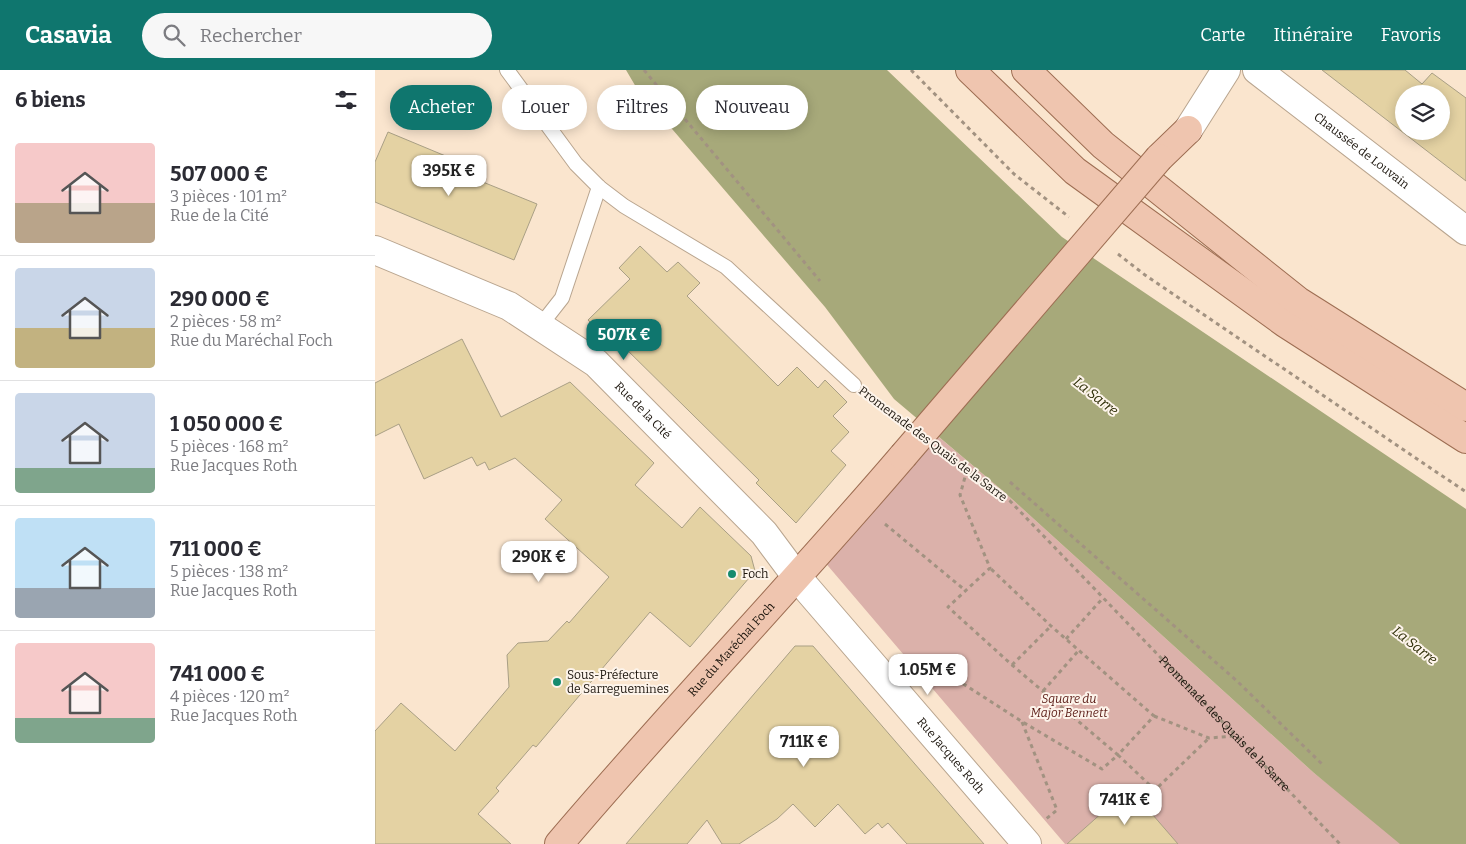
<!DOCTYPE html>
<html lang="fr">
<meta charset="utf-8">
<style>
body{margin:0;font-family:Bitter,serif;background:#f7f7f7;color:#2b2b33;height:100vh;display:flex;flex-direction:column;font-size:19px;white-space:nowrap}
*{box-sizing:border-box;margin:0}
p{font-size:16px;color:#7c7c81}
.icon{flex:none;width:28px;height:28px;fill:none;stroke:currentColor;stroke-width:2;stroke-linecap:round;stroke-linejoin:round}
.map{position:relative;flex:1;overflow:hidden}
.details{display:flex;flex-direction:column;background:#fff;width:375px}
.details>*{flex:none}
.banner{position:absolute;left:15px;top:15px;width:475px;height:45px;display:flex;gap:10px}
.buttons{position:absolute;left:1020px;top:15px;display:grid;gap:10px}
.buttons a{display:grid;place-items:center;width:55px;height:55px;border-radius:50%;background:#fff;box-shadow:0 2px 12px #0003;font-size:25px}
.price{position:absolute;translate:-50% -42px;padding:0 11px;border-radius:10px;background:#fff;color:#222;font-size:16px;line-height:32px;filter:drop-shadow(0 1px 2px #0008)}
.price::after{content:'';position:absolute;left:50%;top:30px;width:15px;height:11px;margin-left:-8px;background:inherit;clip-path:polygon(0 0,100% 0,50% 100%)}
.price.active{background:#0f766e;color:#fff}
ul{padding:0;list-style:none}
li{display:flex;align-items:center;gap:15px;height:125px;padding:0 15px}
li+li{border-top:1px solid #e1e1e2}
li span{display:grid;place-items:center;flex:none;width:140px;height:100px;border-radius:5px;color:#555}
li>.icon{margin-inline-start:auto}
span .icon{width:60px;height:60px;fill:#fffc;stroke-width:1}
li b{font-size:21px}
h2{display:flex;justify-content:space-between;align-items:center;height:60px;padding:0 15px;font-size:21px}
.chip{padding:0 18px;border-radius:22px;background:#fff;box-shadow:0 2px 12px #0003;font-size:18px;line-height:45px}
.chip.active{background:#0f766e;color:#fff}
header{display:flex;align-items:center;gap:30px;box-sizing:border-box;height:70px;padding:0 25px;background:#0f766e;color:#fff}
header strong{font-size:24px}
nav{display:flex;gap:28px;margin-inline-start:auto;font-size:18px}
.search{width:350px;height:45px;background:#f7f7f7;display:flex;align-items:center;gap:12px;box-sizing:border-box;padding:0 18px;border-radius:28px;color:#7c7c81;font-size:19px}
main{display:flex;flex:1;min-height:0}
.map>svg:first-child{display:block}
</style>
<header>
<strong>Casavia</strong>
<div class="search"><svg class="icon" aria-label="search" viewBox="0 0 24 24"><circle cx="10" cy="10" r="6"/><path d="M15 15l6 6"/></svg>Rechercher</div>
<nav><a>Carte</a><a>Itinéraire</a><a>Favoris</a></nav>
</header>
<main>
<section class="details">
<h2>6 biens<svg class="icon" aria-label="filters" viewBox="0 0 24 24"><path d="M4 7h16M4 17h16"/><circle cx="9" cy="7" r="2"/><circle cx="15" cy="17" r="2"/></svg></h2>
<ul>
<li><span style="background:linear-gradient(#f6c9c9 60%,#b9a48a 0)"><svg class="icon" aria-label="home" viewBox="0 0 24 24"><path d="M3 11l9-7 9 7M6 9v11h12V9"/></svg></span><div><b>507 000 €</b><p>3 pièces · 101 m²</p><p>Rue de la Cité</p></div></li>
<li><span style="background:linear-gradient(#c9d6e8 60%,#c2b280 0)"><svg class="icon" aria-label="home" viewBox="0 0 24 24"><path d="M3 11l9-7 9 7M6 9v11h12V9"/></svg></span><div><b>290 000 €</b><p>2 pièces · 58 m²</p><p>Rue du Maréchal Foch</p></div></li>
<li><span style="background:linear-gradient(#c9d6e8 75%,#7fa58c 0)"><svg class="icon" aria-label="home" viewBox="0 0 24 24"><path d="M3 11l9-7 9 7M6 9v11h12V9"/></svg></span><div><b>1 050 000 €</b><p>5 pièces · 168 m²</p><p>Rue Jacques Roth</p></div></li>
<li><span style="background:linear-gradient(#bfe0f5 70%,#9aa5b1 0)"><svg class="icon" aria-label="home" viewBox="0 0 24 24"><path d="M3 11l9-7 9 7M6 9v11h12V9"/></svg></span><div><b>711 000 €</b><p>5 pièces · 138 m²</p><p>Rue Jacques Roth</p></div></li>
<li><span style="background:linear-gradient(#f6c9c9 75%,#7fa58c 0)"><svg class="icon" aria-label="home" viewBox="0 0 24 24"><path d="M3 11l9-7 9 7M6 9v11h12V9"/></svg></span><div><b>741 000 €</b><p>4 pièces · 120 m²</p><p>Rue Jacques Roth</p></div></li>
</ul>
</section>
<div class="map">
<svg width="1091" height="774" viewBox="0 0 1091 774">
<rect width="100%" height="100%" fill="#fae5ce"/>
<polygon fill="#dbb1aa" points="546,352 628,421 939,703 1029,774 690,774 442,483"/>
<polygon fill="#a7a97a" points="251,0 512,0 687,167 1091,439 1091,774 1025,774 939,703 628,421 519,329 450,237 261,17"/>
<g fill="#e4d2a3" stroke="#a99f85" fill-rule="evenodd">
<path d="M947,0H1030L1047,14L1057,3L1091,28V111ZM1029,24H1066V61H1029Z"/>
<polygon points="13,62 97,97 93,106 162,134 139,190 0,132 0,92"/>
<polygon points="265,176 292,202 303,192 325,213 312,226 403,316 422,297 443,318 450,310 472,332 458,346 474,362 456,381 471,395 421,453 381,413 384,410 245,273 240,278 213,250 255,209 244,198"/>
<polygon points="87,269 126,347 195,312 279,393 260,415 307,458 325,437 376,486 380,501 315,577 275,542 161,677 158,675 121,718 124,721 103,744 136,774 0,774 0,661 26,633 80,681 134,617 132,585 143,573 173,571 192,551 194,553 234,507 170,449 187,430 140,388 114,400 110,392 102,396 97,387 49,409 24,354 0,366 0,313"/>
<polygon points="420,576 438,576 609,774 532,774 513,753 507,758 503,753 490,764 463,734 440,757 418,734 402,749 364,774 347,774 332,750 312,774 251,774"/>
<polygon points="758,722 803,774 692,774 747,725"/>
</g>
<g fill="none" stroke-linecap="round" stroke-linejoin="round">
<g stroke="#b9a58f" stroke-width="16">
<g id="service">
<polyline points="132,0 201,94 224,117 249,136 351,197 479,315"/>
<polyline points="165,256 187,228 224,117"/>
</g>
</g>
<g stroke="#b9a58f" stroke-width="30">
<g id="minor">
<path id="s2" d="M0,180L134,236L221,293L389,463L421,506L652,774"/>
</g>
</g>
<g stroke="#b9a58f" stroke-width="30">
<g id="tertiary">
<path id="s3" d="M882,0L1091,161"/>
<polyline points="813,60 851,0"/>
</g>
</g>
<g stroke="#9d6d52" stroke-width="30">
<g id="primary">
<polyline points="595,0 700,101 910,253 1091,369"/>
<polyline points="651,0 728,75 923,231 1091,337"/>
<polyline points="784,88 813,60"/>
<path id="s4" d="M184,774C296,642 416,517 528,386"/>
</g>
</g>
<g stroke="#a29281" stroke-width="3" stroke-dasharray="4 4" stroke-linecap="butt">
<polyline points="269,0 445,211"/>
<polyline points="536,0 639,104 694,147"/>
<polyline points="743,184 770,205 1091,422"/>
<polyline points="498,329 521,346"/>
<path id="s1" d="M570,383L635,431L965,774"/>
<polyline points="592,400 585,425 615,498 573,537 637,595 743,685 779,646 676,556 615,498"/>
<polyline points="635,412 862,611 948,695"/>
<polyline points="510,454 591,521"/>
<polyline points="691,569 728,528"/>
<polyline points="535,594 545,586 646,651 727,699 743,685 780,720 834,668"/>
<polyline points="637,595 676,556"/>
<polyline points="668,621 704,580"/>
<polyline points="779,646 834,668 861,666"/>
<polyline points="647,652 682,740 671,749"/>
</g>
<use href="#service" stroke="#fff" stroke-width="14"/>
<use href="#minor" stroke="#fff" stroke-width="28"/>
<use href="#tertiary" stroke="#fff" stroke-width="28"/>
<use href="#primary" stroke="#efc5af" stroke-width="28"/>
<g stroke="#9d6d52" stroke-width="30" stroke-linecap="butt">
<polyline id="primary-bridge" points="528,386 784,88"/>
</g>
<use href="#primary-bridge" stroke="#efc5af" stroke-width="28"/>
</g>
<g fill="#158b6e" stroke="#fdf4eb" stroke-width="2">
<circle cx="357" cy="504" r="5"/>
<circle cx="182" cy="612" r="5"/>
</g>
<g text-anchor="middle" stroke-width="4" stroke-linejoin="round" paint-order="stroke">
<g font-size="12" fill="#1a130b" stroke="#fdf4eb">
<text dy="4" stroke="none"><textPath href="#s3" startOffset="132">Chaussée de Louvain</textPath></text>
<text dy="4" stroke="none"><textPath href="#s2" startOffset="316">Rue de la Cité</textPath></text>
<text transform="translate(558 374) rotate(37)" y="4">Promenade des Quais de la Sarre</text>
<text dy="4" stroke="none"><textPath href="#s4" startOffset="260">Rue du Maréchal Foch</textPath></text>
<text dy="4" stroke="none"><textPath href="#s1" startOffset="390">Promenade des Quais de la Sarre</textPath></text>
<text dy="4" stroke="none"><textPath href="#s2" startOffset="779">Rue Jacques Roth</textPath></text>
</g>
<g font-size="12" fill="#1a130b" stroke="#fdf4eb" text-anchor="start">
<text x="367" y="508">Foch</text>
<text x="192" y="609">Sous-Préfecture<tspan x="192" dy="14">de Sarreguemines</tspan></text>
</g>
<g font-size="12" font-style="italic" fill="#5a1b15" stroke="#fdf4eb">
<text x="694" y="633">Square du<tspan x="694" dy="14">Major Bennett</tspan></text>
</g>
<g font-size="14" font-style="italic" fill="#2f2f08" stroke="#fdf4eb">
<text transform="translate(721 326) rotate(38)" y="5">La Sarre</text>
<text transform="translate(1040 575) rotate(38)" y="5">La Sarre</text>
</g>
</g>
</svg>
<div class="buttons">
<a><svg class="icon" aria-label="layers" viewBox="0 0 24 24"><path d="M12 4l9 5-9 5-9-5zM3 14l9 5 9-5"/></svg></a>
</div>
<b class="price" style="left:74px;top:127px">395K €</b>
<b class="price active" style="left:249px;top:291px">507K €</b>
<b class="price" style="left:164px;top:513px">290K €</b>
<b class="price" style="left:553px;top:626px">1.05M €</b>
<b class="price" style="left:429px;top:698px">711K €</b>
<b class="price" style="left:750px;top:756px">741K €</b>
<div class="banner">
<a class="chip active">Acheter</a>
<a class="chip">Louer</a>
<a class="chip">Filtres</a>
<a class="chip">Nouveau</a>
</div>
</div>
</main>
